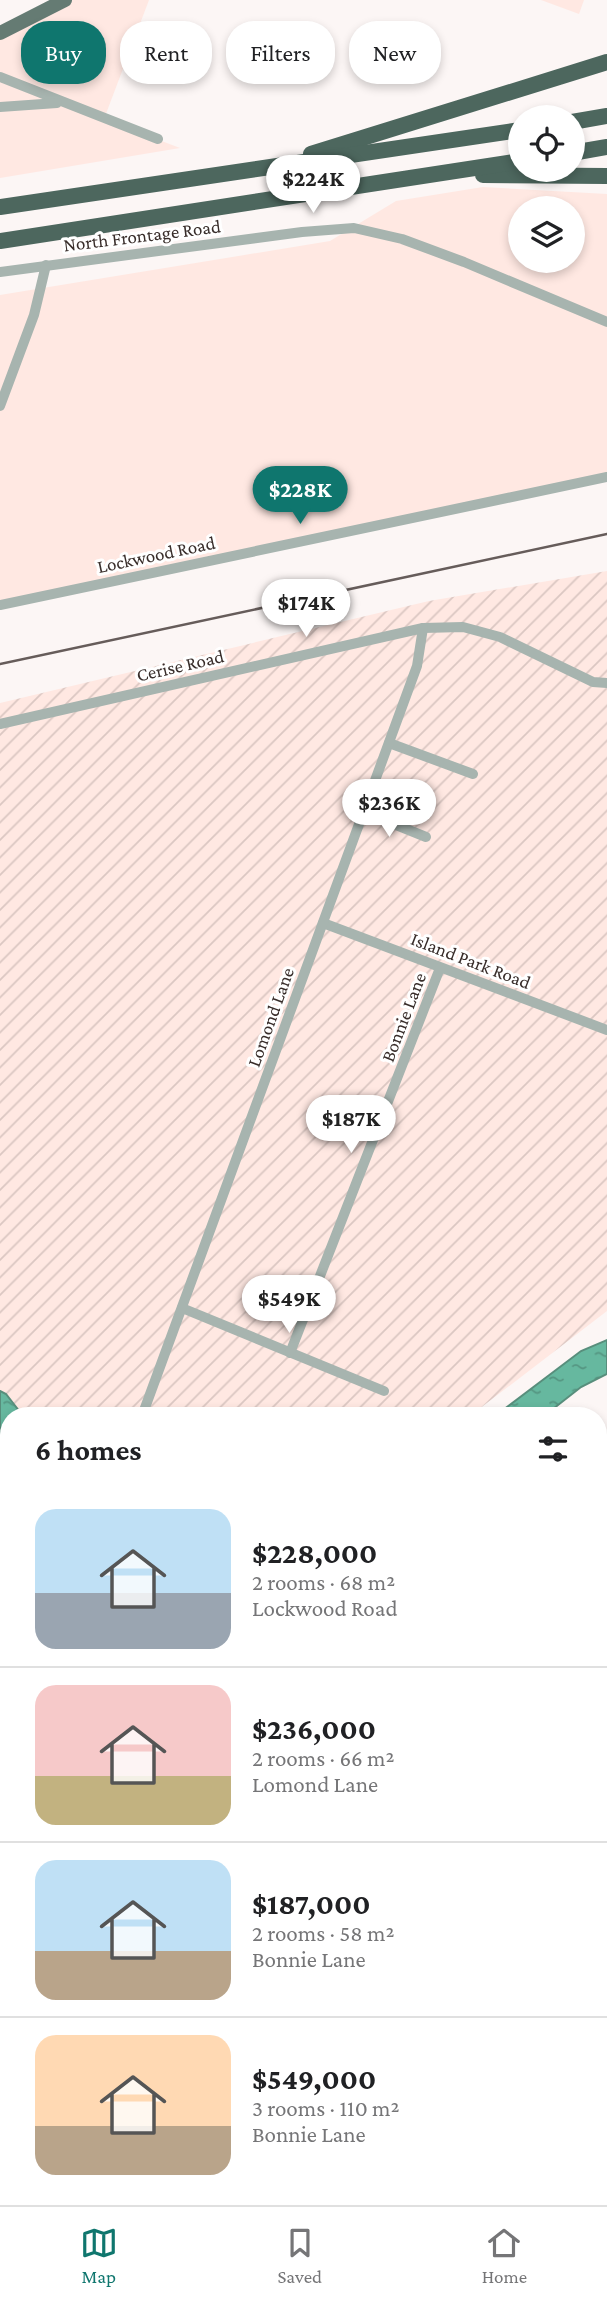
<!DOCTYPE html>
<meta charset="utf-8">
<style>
body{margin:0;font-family:"Crimson Pro",serif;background:#f6f6f6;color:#202124;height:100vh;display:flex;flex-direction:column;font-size:26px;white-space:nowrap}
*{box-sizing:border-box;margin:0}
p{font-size:23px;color:#757577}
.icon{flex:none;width:38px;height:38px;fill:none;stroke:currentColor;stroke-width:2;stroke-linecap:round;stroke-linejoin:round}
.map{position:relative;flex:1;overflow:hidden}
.drawer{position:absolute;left:0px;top:1407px;width:607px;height:798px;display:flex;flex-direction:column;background:#fff;border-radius:28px 28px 0 0;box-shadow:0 4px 10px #0003}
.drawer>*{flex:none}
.top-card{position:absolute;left:21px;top:21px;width:565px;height:63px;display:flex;gap:14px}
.buttons{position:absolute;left:508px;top:105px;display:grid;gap:14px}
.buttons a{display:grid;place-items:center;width:77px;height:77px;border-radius:50%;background:#fff;box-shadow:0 4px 10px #0003;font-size:35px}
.price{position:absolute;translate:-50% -60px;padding:0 16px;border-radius:24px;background:#fff;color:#222;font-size:23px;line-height:46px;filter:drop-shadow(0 2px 4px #0008)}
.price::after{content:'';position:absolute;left:50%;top:42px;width:21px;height:16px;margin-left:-10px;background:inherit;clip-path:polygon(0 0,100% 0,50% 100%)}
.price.current{background:#0f766e;color:#fff}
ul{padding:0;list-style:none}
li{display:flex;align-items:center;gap:21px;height:175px;padding:0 35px}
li+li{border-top:2px solid #e0e0e0}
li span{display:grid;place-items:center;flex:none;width:196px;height:140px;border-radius:21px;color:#555}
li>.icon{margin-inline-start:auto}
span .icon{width:84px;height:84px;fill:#fffc;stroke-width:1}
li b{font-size:30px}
h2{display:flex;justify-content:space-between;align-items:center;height:84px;padding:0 35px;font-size:30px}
.tag{padding:0 24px;border-radius:28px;background:#fff;box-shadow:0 4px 10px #0003;font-size:24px;line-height:63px}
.tag.current{background:#0f766e;color:#fff}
.dock{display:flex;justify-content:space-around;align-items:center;height:98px;border-top:2px solid #e0e0e0;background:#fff;font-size:19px;color:#757577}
.dock a{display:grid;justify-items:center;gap:4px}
.dock .current{color:#0f766e}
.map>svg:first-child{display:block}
</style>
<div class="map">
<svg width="607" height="2205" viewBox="0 0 607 2205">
<defs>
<pattern id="industrial-furrows" width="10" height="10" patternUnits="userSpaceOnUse" patternTransform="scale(1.75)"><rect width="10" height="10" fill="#ffe8e2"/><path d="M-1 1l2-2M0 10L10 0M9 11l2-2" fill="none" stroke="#dbc7c2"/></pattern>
<pattern id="grass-dots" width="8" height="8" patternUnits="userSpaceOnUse" patternTransform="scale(1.75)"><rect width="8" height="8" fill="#fed0c5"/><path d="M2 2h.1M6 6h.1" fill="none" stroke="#dab3a9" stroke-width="1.8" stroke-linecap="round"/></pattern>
<pattern id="water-ripples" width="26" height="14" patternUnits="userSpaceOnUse" patternTransform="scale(1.75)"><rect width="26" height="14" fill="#66b89f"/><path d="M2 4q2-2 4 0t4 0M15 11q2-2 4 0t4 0" fill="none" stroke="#559682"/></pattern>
</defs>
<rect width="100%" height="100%" fill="#fcf6f5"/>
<g fill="#ffe8e2" fill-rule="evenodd">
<polygon points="65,0 149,0 104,119 180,148 0,178 0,33"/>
<polygon points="541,0 584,0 579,14"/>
<path d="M483,187L607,194V477L0,607V295L330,241L396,201ZM520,208H572V261H520Z"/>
</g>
<polygon fill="url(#industrial-furrows)" points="607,571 607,1311 470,1416 9,1416 9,1552 0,1549 0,703 429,601"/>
<g fill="url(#grass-dots)">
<polygon points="607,1700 607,2137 599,2152 598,1713"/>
<polygon points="9,1920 9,2196 572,2196 566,2205 0,2205 0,1930"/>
</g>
<g fill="url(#water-ripples)" stroke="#588e7c" stroke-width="2">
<polygon points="607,1340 607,1374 581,1387 544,1416 495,1416 581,1351"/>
<polygon points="0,1391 6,1394 23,1416 9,1416 9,1550 0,1551"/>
<polygon points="607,1467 607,1700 599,1713 598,1470"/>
<polygon points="9,1592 9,1885 0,1892 0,1593"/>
</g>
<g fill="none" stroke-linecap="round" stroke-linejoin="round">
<g stroke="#a7b4af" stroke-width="10">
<polyline points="0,77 158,139"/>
<polyline points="0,107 57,103"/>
<polyline points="0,272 302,232 354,228 402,239 464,262 607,322"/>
<polyline points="0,406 34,315 46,265"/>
<polyline points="0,605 607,477"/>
<polyline points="0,724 423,628 463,627 500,637 593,682 607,683"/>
<polyline points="389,743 473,774"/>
<polyline points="364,812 426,837"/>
<polyline points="323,923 607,1030"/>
<polyline points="182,1308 384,1391"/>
<polyline points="290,1353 440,968"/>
<polyline points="142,1416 417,666 423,628"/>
</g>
<polyline stroke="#657b73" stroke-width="14" points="0,33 65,0"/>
<g stroke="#4d675e" stroke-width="16">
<polyline points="572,122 607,116"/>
<polyline points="572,153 607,147"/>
<polyline points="311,154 607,62"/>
<polyline points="483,175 607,176"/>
<polyline points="0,207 520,130"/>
<polyline points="0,241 520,161"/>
</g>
<polyline stroke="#665c5a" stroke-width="2.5" points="0,664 607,534"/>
</g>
<g text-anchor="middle" stroke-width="6" stroke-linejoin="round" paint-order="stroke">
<g font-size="19" fill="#382d2a" stroke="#fff">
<text transform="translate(142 235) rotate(-7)" y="7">North Frontage Road</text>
<text transform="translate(156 554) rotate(-12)" y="7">Lockwood Road</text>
<text transform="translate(180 665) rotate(-13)" y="7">Cerise Road</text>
<text transform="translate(471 960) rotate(21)" y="7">Island Park Road</text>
<text transform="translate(270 1017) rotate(-70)" y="7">Lomond Lane</text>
<text transform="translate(403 1017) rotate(-69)" y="7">Bonnie Lane</text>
</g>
</g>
</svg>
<div class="buttons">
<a><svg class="icon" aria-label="locate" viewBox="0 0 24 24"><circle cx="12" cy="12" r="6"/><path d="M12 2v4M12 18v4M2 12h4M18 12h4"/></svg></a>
<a><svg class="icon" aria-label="layers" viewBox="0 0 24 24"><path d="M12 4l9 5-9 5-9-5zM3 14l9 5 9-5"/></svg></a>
</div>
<b class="price" style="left:313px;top:215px">$224K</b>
<b class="price current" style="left:300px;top:526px">$228K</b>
<b class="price" style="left:306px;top:639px">$174K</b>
<b class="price" style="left:389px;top:839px">$236K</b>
<b class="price" style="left:351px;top:1155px">$187K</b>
<b class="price" style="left:289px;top:1335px">$549K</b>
<div class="top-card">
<a class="tag current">Buy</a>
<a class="tag">Rent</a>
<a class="tag">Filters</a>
<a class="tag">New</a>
</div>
<section class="drawer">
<h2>6 homes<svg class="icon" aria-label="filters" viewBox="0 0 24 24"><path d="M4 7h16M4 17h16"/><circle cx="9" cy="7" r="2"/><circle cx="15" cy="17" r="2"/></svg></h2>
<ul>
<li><span style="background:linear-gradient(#bfe0f5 60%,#9aa5b1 0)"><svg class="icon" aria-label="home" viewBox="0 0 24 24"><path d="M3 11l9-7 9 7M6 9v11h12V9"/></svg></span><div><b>$228,000</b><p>2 rooms · 68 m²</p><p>Lockwood Road</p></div></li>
<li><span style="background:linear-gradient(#f6c9c9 65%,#c2b280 0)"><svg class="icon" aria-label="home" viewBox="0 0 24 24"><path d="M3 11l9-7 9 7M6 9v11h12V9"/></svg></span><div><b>$236,000</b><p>2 rooms · 66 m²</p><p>Lomond Lane</p></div></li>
<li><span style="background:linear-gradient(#bfe0f5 65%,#b9a48a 0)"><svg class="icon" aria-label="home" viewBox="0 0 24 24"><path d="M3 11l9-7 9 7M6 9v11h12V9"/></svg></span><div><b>$187,000</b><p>2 rooms · 58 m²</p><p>Bonnie Lane</p></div></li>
<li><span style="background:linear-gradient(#ffd9b3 65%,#b9a48a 0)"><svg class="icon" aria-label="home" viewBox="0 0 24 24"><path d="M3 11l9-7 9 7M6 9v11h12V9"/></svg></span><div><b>$549,000</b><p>3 rooms · 110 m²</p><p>Bonnie Lane</p></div></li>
</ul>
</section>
</div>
<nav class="dock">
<a class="current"><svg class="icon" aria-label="map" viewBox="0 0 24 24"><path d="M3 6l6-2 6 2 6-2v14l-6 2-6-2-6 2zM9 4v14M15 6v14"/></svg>Map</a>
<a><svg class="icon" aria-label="saved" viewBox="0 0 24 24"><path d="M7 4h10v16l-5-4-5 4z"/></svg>Saved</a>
<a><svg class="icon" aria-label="home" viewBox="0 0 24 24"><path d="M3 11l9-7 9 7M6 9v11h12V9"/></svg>Home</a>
</nav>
